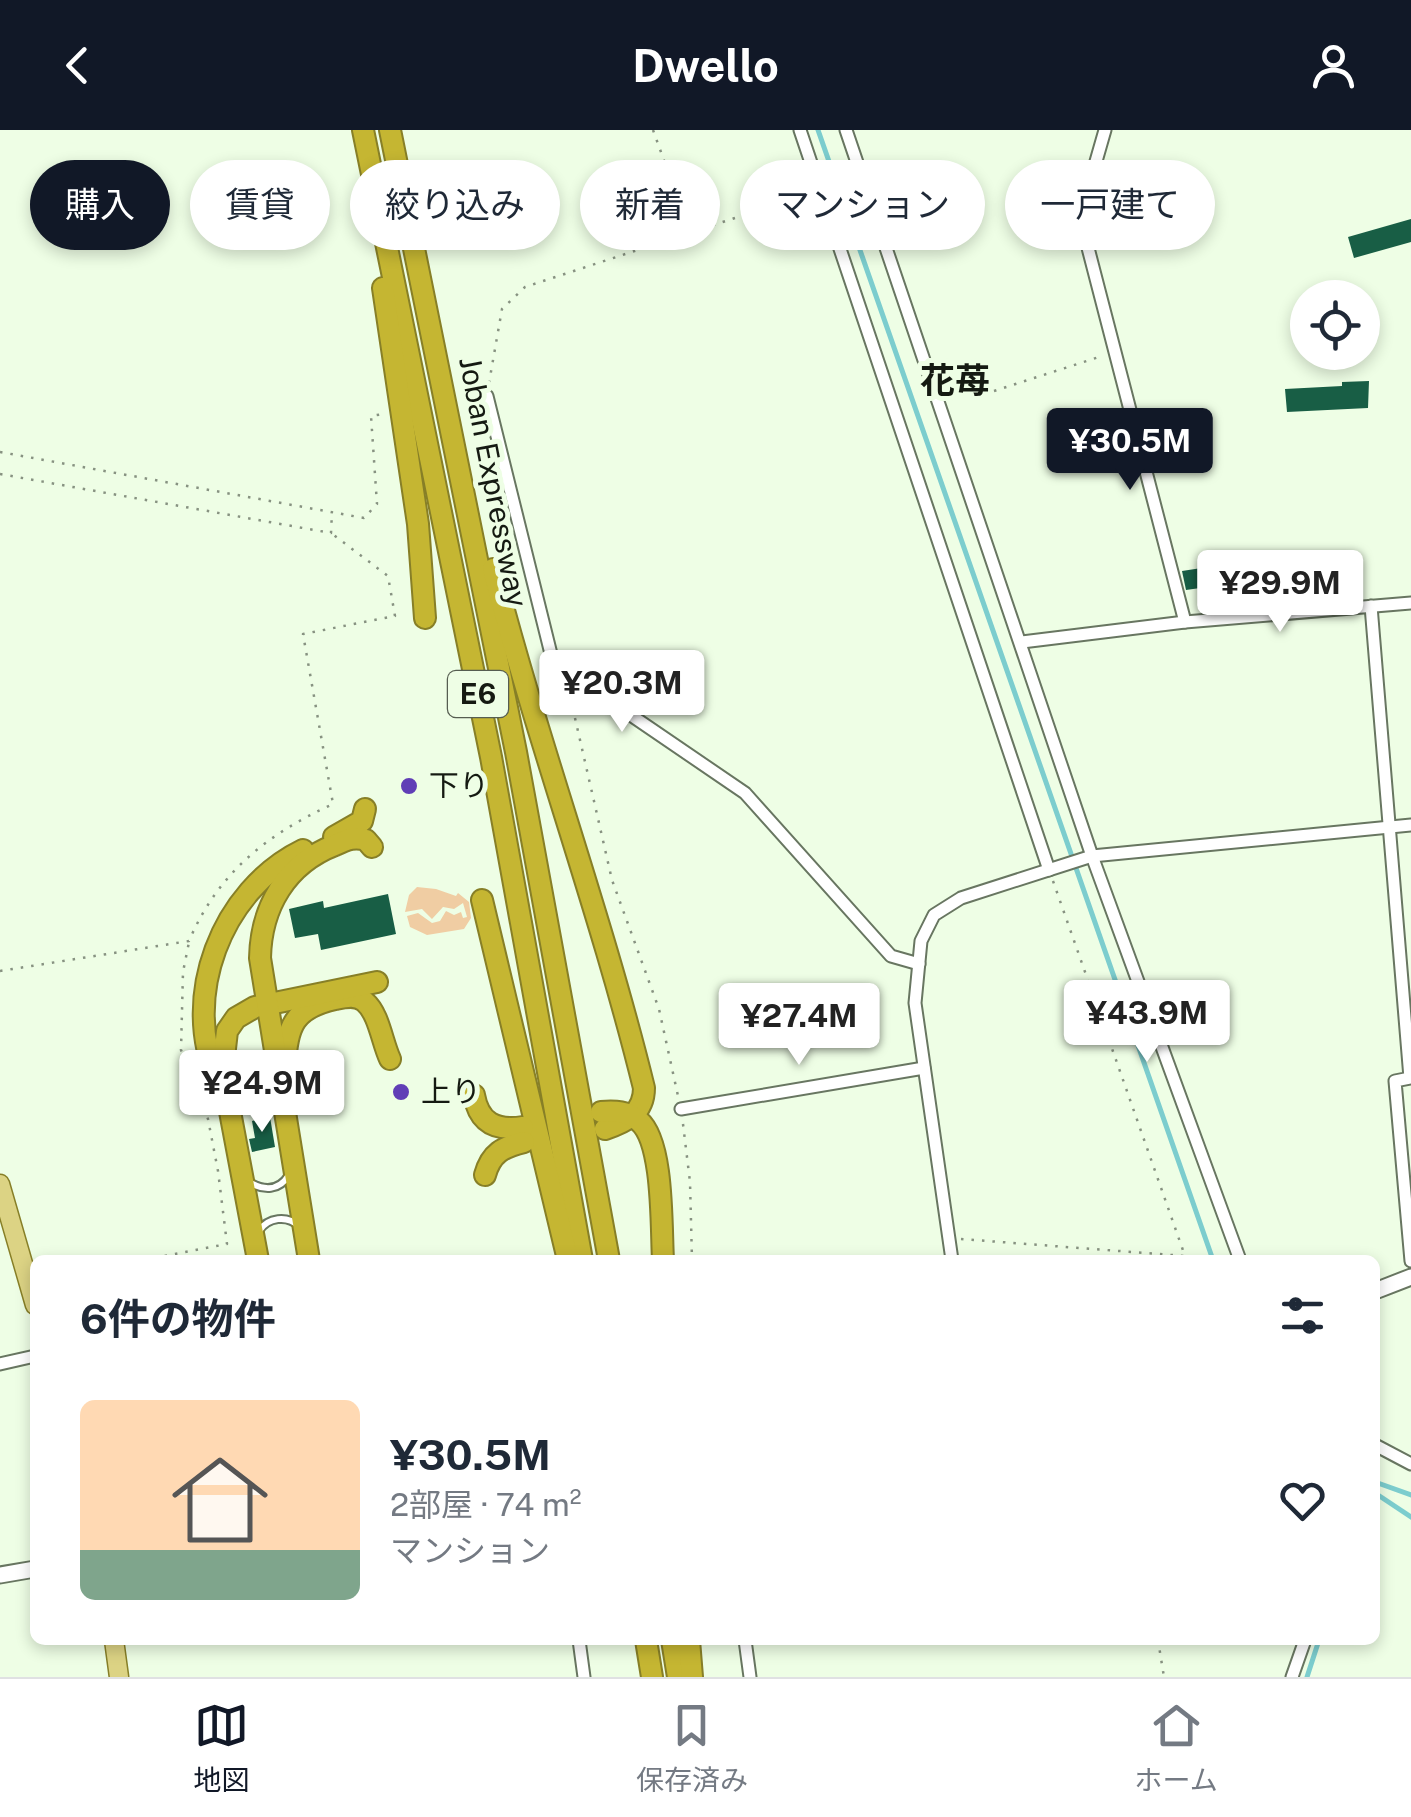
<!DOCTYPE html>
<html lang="ja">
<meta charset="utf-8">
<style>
body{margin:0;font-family:"Public Sans","Noto Sans JP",sans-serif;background:#f2f2f3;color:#1f2937;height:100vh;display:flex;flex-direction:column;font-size:38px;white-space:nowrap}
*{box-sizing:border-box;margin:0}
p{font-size:32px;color:#747a83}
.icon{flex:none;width:55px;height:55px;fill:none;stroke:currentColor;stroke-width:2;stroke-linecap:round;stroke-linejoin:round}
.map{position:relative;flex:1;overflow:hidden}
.details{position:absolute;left:30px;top:1125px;width:1350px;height:390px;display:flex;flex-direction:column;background:#fff;border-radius:15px;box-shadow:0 5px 15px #0003}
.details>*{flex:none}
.hud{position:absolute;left:30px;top:30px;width:1352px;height:90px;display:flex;gap:20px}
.buttons{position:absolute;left:1290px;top:150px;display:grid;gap:20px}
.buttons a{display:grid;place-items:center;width:90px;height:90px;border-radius:50%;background:#fff;box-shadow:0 5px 15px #0003;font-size:50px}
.price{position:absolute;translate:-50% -85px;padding:0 22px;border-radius:10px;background:#fff;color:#222;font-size:32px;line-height:65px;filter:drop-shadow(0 2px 5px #0008)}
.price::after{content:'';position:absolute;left:50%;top:60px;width:30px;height:22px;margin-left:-15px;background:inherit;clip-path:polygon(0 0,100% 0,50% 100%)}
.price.current{background:#111827;color:#fff}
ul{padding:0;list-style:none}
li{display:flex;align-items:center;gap:30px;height:250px;padding:0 50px}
li span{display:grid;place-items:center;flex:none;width:280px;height:200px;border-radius:15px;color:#555}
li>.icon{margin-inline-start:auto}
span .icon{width:120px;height:120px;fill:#fffc;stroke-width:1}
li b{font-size:42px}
h2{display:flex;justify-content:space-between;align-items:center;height:120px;padding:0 50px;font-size:42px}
.tag{padding:0 35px;border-radius:45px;background:#fff;box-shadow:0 5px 15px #0003;font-size:35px;line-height:90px}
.tag.current{background:#111827;color:#fff}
header{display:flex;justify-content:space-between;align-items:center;height:130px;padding:0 50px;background:#111827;color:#fff;font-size:45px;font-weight:700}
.tab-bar{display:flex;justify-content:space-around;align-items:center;height:140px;border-top:2px solid #e0e1e3;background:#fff;font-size:28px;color:#747a83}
.tab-bar a{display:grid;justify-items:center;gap:5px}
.tab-bar .current{color:#111827}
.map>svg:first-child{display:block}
</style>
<header><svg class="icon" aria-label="back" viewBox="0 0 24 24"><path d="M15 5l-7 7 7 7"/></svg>Dwello<svg class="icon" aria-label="person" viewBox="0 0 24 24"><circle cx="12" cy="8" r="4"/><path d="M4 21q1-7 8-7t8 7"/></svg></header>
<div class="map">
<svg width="1411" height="1547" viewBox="0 0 1411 1547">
<rect width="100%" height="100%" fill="#eefee5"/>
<polygon fill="#f0cda3" points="417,757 436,759 456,766 458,763 469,772 471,788 464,799 427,805 410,797 407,786 418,783 432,793 440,791 446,781 454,785 461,782 463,788 467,787 463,773 454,779 443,777 432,789 422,779 405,782 409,765"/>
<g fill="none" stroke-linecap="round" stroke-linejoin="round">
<g stroke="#7ccdce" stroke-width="5">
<polyline points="818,0 1213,1130"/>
<polyline points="1375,1352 1411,1365"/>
<polyline points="1375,1363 1411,1387"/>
<polyline points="1307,1547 1319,1510"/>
</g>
</g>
<g fill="#185e45">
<polygon points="1411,89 1411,112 1354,128 1348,107"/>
<polygon points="1369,251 1368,278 1287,282 1285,259 1342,256 1342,252"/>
<polygon points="1247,431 1250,451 1186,460 1182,441"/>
<polygon points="388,764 396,804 321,820 318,804 295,808 289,779 323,771 324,778"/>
<polygon points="270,987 275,1017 252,1022 249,1009 255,1008 252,991"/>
</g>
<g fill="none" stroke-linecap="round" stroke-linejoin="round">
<g stroke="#687661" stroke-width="10">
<g id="service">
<path d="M249,1052C264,1061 279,1061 289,1045"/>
<path d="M259,1101C268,1087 287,1085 299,1096"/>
</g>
</g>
<g stroke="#687661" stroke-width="15">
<g id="minor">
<polyline points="800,0 1049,740"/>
<polyline points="846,0 1092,726 1240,1130"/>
<polyline points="1105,0 1080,87 1185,492"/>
<polyline points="487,266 553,532 745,663 891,826 919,834"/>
<polyline points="1371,476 1410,948 1395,951 1411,1131"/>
<polyline points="1022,512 1185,492 1411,473"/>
<polyline points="681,979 924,938"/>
<polyline points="952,1130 915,873 921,811 934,785 961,768 1092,726 1411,695"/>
<polyline points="0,1234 35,1226"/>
<polyline points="1375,1315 1411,1334"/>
<polyline points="579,1510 584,1547"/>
<polyline points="745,1510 750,1547"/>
<polyline points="1292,1547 1305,1510"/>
</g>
</g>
<g stroke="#687661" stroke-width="19">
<g id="tertiary">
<polyline points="1375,1161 1411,1147"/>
<polyline points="0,1445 35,1439"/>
</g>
</g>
<g stroke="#877f27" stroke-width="21">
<g id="primary">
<polyline points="0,1054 35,1175"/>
<polyline points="114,1510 119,1547"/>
</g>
</g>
<g stroke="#877f27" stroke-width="24">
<g id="motorway">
<polyline points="363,0 491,627 582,1130"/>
<polyline points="390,0 516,622 609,1130"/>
<polyline points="383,158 418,394 425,488"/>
<path d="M493,439C538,614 601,783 644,958C644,983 626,992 605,999"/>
<polyline points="334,707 362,691 365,679"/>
<polyline points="482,770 568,1130"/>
<path d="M285,935C287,896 294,878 335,869C345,867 357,864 365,872C379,884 382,912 390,929"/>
<path d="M218,951C180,868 221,760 303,720"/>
<path d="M474,965C479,993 496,1001 523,997"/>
<path d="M601,982C615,981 628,981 639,991C664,1012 661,1097 663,1130"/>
<path d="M485,1045C491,1023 503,1017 524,1012"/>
<polyline points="258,1130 228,971 224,927 227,901 236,888 255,877 377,852"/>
<path d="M309,1130L260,828C261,777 286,734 335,715C346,710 354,706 366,710L372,717"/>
<polyline points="646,1510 652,1547"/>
<polyline points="672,1510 678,1547"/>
<polyline points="689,1510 692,1547"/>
</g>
</g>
<g stroke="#879281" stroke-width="2.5" stroke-dasharray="2.5 8" stroke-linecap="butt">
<polyline points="653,0 690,102"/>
<polyline points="489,253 502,179 525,157 805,65"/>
<polyline points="994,261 1102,226"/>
<polyline points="0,322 364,388 377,374 371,286 383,284"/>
<polyline points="0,344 331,403 332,382"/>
<polyline points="575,588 612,750 659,879 678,966"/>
<polyline points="1053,751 1185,1126"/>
<path d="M0,841L189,811C218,743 267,704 333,674L303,504L395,486L388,446L331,403"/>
<polyline points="683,994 690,1052 692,1130"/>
<polyline points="961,1109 1185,1126 1187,1130"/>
<polyline points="144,1130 227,1114 218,1041 208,989 181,920 183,842 189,812"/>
<polyline points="1158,1510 1164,1547"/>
</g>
<use href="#service" stroke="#fff" stroke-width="6"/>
<use href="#minor" stroke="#fff" stroke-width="11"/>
<use href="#tertiary" stroke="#fff" stroke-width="15"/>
<use href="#primary" stroke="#dcd384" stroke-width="18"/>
<use href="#motorway" stroke="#c5b632" stroke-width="20"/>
</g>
<g fill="#603eb6" stroke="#eefee5" stroke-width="4">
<circle cx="409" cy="656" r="10"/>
<circle cx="401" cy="962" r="10"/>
</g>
<g text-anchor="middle" stroke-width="10" stroke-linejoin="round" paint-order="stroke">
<rect fill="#eefee5" stroke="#565e51" stroke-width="2.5" x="448" y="541" width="60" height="46" rx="8"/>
<g font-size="28" font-weight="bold" fill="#151a12">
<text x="478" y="574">E6</text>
</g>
<g font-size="30" fill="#151a12" stroke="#eefee5">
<text transform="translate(493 352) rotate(79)" y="10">Joban Expressway</text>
</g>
<g font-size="30" fill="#151a12" stroke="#eefee5" text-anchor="start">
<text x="429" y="666">下り</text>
<text x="421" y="972">上り</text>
</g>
<g font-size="35" font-weight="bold" fill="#151a12" stroke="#eefee5">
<text x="955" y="263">花苺</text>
</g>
</g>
</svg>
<div class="buttons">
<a><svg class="icon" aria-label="locate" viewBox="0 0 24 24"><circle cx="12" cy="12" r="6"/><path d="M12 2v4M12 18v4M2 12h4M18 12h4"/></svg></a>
</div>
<b class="price current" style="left:1130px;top:363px">¥30.5M</b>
<b class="price" style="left:1280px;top:505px">¥29.9M</b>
<b class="price" style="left:622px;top:605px">¥20.3M</b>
<b class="price" style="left:1147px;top:935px">¥43.9M</b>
<b class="price" style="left:799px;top:938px">¥27.4M</b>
<b class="price" style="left:262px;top:1005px">¥24.9M</b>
<div class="hud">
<a class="tag current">購入</a>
<a class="tag">賃貸</a>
<a class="tag">絞り込み</a>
<a class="tag">新着</a>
<a class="tag">マンション</a>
<a class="tag">一戸建て</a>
</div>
<section class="details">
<h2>6件の物件<svg class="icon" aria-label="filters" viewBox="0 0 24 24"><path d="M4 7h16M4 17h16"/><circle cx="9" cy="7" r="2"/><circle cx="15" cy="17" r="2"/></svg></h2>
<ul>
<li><span style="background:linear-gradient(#ffd9b3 75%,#7fa58c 0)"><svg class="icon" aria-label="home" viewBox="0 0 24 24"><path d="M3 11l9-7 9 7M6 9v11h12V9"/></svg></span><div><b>¥30.5M</b><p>2部屋 · 74 m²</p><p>マンション</p></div><svg class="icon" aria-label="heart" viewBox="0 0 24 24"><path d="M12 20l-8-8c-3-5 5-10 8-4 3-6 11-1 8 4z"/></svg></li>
</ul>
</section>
</div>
<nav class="tab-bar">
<a class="current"><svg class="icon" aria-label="map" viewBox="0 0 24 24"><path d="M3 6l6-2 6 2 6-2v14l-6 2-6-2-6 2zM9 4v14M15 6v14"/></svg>地図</a>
<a><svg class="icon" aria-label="saved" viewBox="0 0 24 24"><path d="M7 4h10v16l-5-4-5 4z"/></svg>保存済み</a>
<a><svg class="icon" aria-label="home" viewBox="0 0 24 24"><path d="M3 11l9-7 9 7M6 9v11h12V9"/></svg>ホーム</a>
</nav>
